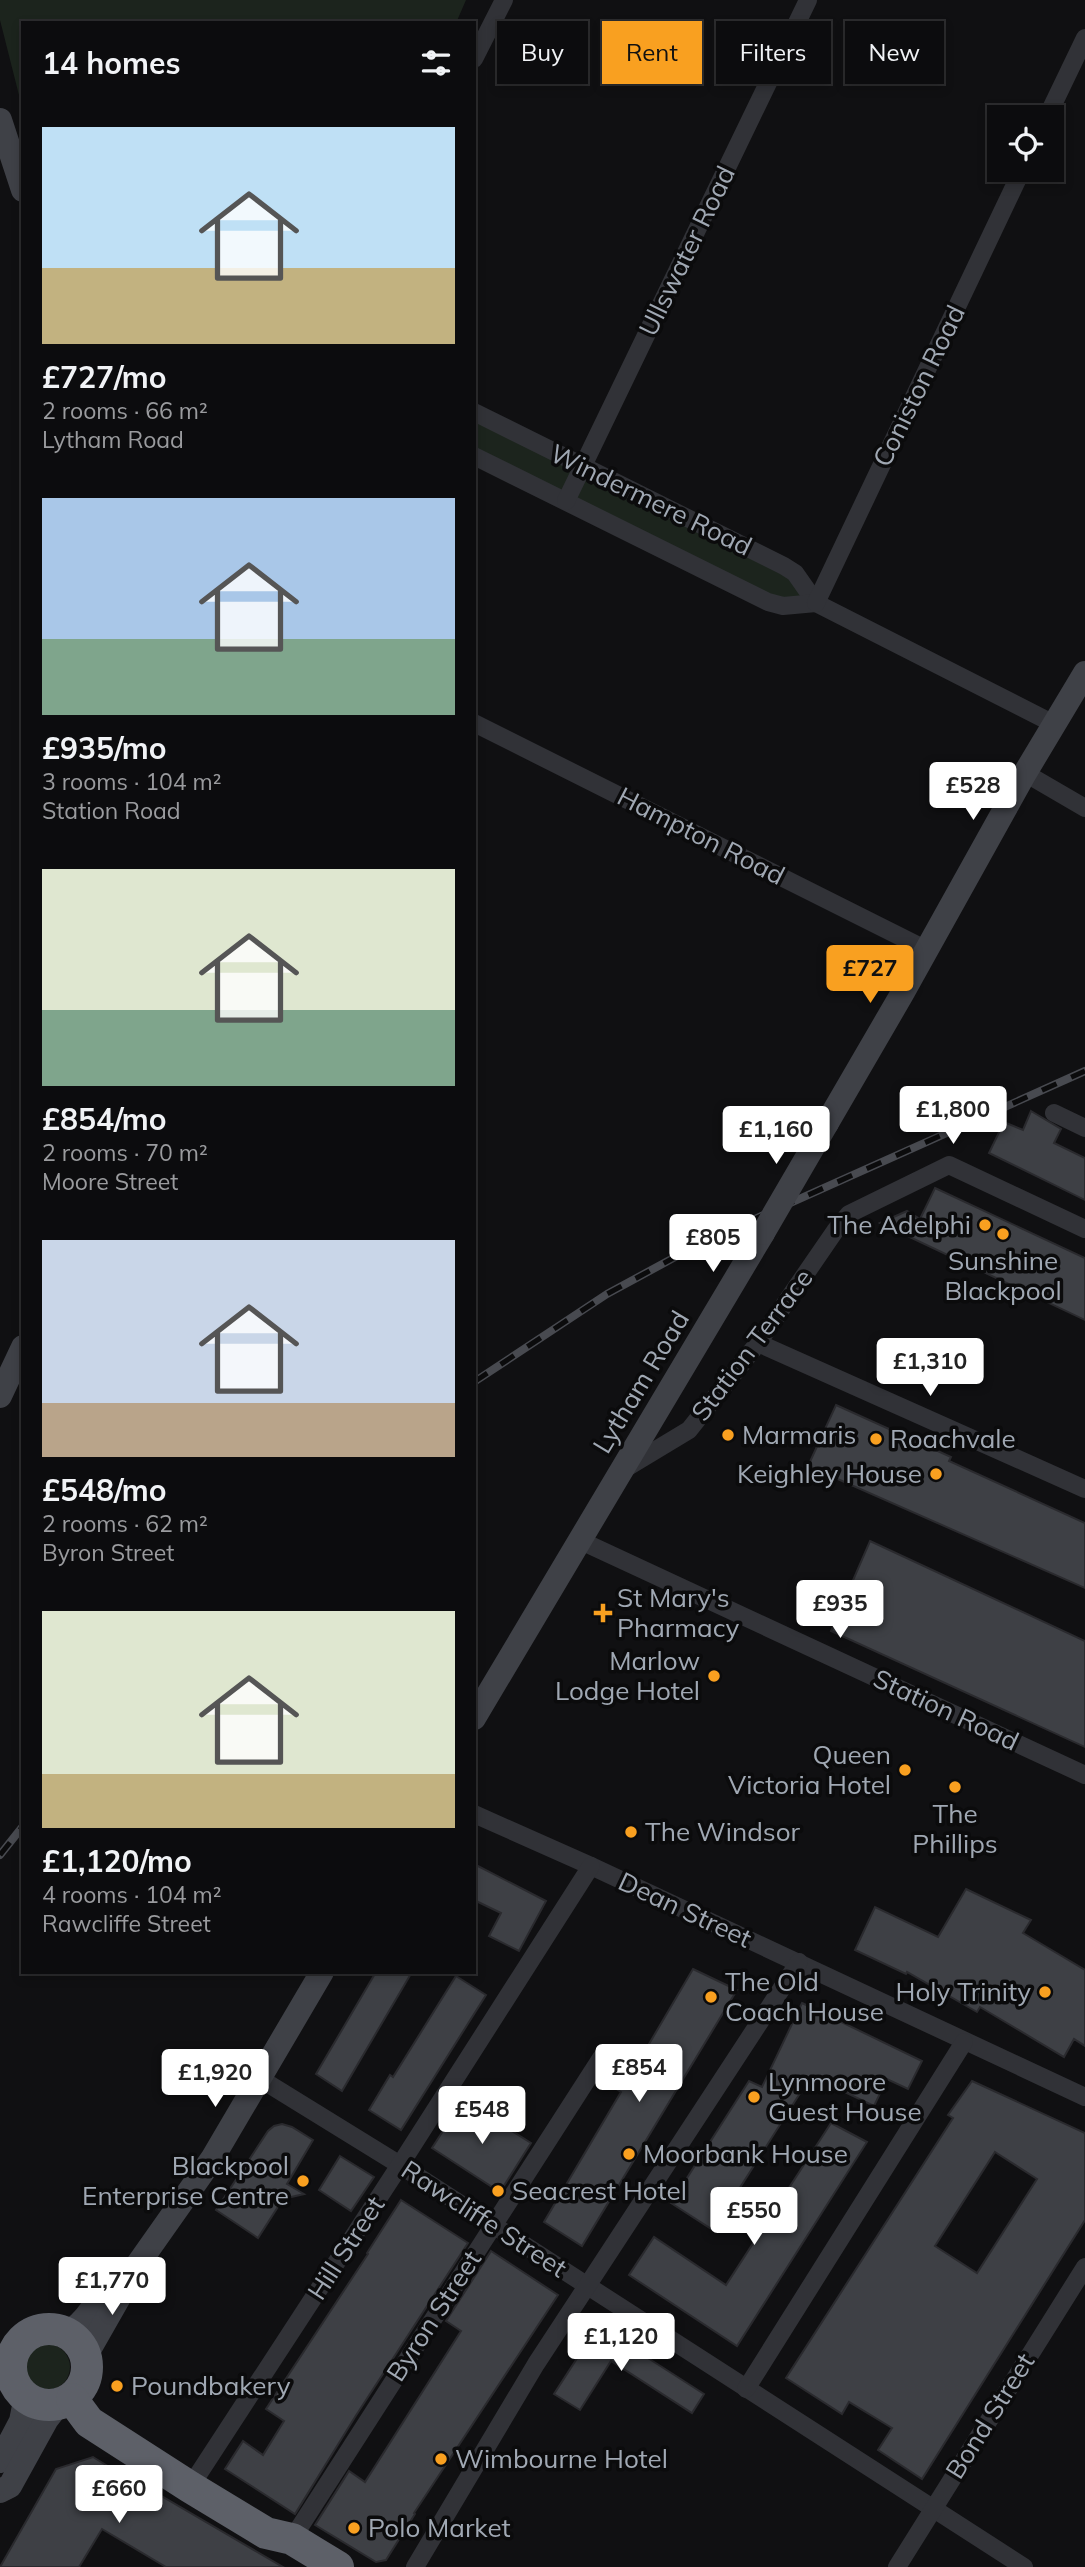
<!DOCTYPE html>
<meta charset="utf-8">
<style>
body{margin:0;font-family:Mulish,sans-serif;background:#1a1a1c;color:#f1f3f6;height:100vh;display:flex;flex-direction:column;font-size:26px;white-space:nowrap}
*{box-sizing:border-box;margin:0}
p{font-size:23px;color:#9a9b9e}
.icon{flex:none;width:38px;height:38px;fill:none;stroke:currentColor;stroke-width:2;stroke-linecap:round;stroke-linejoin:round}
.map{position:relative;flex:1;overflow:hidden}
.sheet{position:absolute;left:21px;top:21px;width:455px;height:1953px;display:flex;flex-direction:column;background:#0c0c0e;border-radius:0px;box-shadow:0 4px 10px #0003,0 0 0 2px #2c2c2e}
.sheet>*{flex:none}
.guide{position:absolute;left:497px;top:21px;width:483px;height:63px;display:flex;gap:14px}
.controls{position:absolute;left:987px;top:105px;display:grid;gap:14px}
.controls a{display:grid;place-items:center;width:77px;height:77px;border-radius:0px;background:#0c0c0e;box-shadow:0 4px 10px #0003,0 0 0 2px #2c2c2e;font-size:35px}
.price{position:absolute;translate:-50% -60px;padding:0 16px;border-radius:7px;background:#fff;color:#222;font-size:23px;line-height:46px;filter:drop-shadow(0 2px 4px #0008)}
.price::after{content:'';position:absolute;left:50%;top:42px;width:21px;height:16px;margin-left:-10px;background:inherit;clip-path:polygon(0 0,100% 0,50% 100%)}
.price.selected{background:#f9a020;color:#111}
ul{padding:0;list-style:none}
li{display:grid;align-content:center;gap:14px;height:371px;padding:0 21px}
li span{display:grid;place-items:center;height:217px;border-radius:0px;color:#555}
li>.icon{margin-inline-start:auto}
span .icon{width:126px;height:126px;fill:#fffc;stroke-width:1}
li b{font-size:30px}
h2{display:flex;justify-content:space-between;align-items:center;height:84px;padding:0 21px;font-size:30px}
.pill{padding:0 24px;border-radius:0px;background:#0c0c0e;box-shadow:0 4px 10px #0003,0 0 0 2px #2c2c2e;font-size:24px;line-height:63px}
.pill.selected{background:#f9a020;color:#111}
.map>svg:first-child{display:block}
</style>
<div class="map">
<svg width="1085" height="2567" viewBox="0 0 1085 2567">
<rect width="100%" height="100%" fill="#101012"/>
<g fill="#1c241d">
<polygon points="0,0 466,0 456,23 23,23 23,111 0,20"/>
<polygon points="474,412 784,566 816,603 791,606 474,456"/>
<circle cx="47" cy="2367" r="23"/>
</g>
<g fill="#3e4045" stroke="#2a2a2e" stroke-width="2" fill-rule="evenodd">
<polygon points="1031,1111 1061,1129 1054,1143 1085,1158 1085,1200 989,1153 1004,1122 1023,1130"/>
<polygon points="935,1188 1085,1258 1085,1320 880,1223 907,1211 920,1219"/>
<polygon points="836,1405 951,1457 949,1461 1085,1523 1085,1588 808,1466"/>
<polygon points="870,1541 1085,1641 1085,1747 831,1631"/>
<polygon points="474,1864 546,1901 519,1951 489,1936 501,1913 474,1900"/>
<polygon points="966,1889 1031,1920 1023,1933 1085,1970 1085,2046 1074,2039 1064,2057 980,2007 977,2012 907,1972 906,1974 855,1950 875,1907 938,1937"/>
<polygon points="693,1969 737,1990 582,2246 544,2222 621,2092 601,2079 612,2060 632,2073"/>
<polygon points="376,1972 412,1972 342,2091 316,2074"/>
<polygon points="456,1976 486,1995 401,2130 369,2110 390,2075 393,2077"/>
<polygon points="802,2003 922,2061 908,2089 887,2079 874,2106 811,2076 713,2230 671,2203 749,2081 762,2087"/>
<path d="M972,2081L1085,2133V2220L922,2479L878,2450L892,2428L849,2402L842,2414L786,2378L953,2118L948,2115ZM995,2152L1037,2179L977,2273L935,2246Z"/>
<polygon points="463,2100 531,2143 500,2192 432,2148"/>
<polygon points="831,2123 867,2142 737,2346 629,2275 654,2237 726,2285"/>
<polygon points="282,2124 292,2127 313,2140 287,2184 304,2194 283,2199 258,2238 216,2210 268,2131 274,2126"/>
<polygon points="340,2156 374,2177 351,2211 319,2190"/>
<polygon points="401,2200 468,2243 355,2417 295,2514 225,2469 243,2441 263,2455 284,2421 266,2409 368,2254 367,2253"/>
<polygon points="491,2251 558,2295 414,2513 415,2514 386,2560 376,2562 315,2525 349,2471 365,2482 461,2331 446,2321"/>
<polygon points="598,2326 704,2394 692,2413 611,2361 580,2410 554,2394"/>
<polygon points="93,2457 150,2492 151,2490 283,2567 166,2567 102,2529 79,2567 0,2567 56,2469"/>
</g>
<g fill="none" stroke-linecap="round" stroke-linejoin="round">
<g stroke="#313237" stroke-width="18">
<polyline points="474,59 504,0"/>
<polyline points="1047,117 1085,38"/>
<polyline points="474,412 784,566 795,573 816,603 1054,724"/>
<polyline points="474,456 768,602 783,606 816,603"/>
<polyline points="566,501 808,0"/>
<polyline points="816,603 1022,170"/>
<polyline points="474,723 927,950"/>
<polyline points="1025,773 1085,808"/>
<polyline points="1054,1113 1085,1128"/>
<polyline points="758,1343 1085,1489"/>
<polyline points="626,1468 689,1430 758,1343 835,1231 849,1214 949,1165 1085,1229"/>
<polyline points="579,1540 1085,1775"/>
<polyline points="474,1814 591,1866 1085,2097"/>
<polyline points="259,2078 400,2165 1024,2567"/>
<polyline points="746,2389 964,2042"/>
<polyline points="190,2487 400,2165 591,1866"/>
<polyline points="292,2539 601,2058"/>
<polyline points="415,2567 536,2364 799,1962"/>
<polyline points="897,2567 1085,2267"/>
</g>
<g stroke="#3f4147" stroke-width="24">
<polyline points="0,120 23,190"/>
<polyline points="827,1123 902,994 1025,773 1085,673"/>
<polyline points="0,1396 23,1347"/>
<polyline points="474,1718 763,1233"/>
<path d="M67,2333C93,2319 101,2284 128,2269"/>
<polyline points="85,2357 138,2264 212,2159 322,1972"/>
<polyline points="0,2461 21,2421 26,2396"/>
<polyline points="0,2491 10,2486 47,2419 58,2405"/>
</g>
<g stroke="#5d6068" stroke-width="32">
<circle cx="49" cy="2367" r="38"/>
<polyline points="72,2399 89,2422 190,2487 266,2533 292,2539 338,2567"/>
</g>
<g stroke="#484a50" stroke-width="8">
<g id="rail">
<polyline points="474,1382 607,1294 701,1243 1085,1071"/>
<polyline points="0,1855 23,1826"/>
</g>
</g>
<use href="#rail" stroke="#0b0b0c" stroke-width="5" stroke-dasharray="16" stroke-linecap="butt"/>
<polyline stroke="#3f4147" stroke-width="24" points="763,1233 827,1123"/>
</g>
<g fill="#f9a020" stroke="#0b0b0c" stroke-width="2.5">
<circle cx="985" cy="1225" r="7"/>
<circle cx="1003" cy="1234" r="7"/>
<circle cx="728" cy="1435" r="7"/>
<circle cx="876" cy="1439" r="7"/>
<circle cx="936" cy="1474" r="7"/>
<path d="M599.5 1602.5h7v7h7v7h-7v7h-7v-7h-7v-7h7z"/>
<circle cx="714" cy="1676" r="7"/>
<circle cx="905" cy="1770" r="7"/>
<circle cx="955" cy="1787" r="7"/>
<circle cx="631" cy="1832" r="7"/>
<circle cx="1045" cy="1992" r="7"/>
<circle cx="711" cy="1997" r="7"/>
<circle cx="754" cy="2097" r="7"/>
<circle cx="629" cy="2154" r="7"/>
<circle cx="303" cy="2181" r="7"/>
<circle cx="498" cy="2191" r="7"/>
<circle cx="117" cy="2386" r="7"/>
<circle cx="441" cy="2459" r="7"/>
<circle cx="354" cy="2528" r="7"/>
</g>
<g text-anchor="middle" stroke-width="7" stroke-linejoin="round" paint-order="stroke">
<g font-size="26" fill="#a0a8b3" stroke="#0b0b0c">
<text transform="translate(687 251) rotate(-64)" y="9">Ullswater Road</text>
<text transform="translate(919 386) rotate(-64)" y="9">Coniston Road</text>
<text transform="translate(651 500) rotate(26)" y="9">Windermere Road</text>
<text transform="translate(701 836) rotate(27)" y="9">Hampton Road</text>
<text transform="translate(752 1345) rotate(-53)" y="9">Station Terrace</text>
<text transform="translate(641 1382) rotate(-59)" y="9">Lytham Road</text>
<text transform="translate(946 1710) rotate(25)" y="9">Station Road</text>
<text transform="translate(685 1910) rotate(25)" y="9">Dean Street</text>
<text transform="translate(484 2219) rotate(33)" y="9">Rawcliffe Street</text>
<text transform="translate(346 2248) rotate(-57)" y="9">Hill Street</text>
<text transform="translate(434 2316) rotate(-57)" y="9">Byron Street</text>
<text transform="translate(990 2416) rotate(-58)" y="9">Bond Street</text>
</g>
<g font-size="26" fill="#a0a8b3" stroke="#0b0b0c" text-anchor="start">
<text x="971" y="1234" text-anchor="end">The Adelphi</text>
<text x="1003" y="1270" text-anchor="middle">Sunshine<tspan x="1003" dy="30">Blackpool</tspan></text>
<text x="742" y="1444">Marmaris</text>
<text x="890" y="1448">Roachvale</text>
<text x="922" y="1483" text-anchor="end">Keighley House</text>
<text x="617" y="1607">St Mary's<tspan x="617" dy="30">Pharmacy</tspan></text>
<text x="700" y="1670" text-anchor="end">Marlow<tspan x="700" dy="30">Lodge Hotel</tspan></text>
<text x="891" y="1764" text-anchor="end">Queen<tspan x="891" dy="30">Victoria Hotel</tspan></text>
<text x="955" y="1823" text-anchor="middle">The<tspan x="955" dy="30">Phillips</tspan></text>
<text x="645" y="1841">The Windsor</text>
<text x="725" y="1991">The Old<tspan x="725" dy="30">Coach House</tspan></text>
<text x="1031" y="2001" text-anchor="end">Holy Trinity</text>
<text x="768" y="2091">Lynmoore<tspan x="768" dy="30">Guest House</tspan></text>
<text x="643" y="2163">Moorbank House</text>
<text x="289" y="2175" text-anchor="end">Blackpool<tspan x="289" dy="30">Enterprise Centre</tspan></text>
<text x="512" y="2200">Seacrest Hotel</text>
<text x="131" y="2395">Poundbakery</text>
<text x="455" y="2468">Wimbourne Hotel</text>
<text x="368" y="2537">Polo Market</text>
</g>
</g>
</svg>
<div class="controls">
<a><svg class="icon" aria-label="locate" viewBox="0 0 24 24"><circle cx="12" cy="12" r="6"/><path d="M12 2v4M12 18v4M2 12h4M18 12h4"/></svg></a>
</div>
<b class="price" style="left:973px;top:822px">£528</b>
<b class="price selected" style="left:870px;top:1005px">£727</b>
<b class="price" style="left:953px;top:1146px">£1,800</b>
<b class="price" style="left:776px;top:1166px">£1,160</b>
<b class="price" style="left:713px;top:1274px">£805</b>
<b class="price" style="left:930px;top:1398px">£1,310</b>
<b class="price" style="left:840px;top:1640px">£935</b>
<b class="price" style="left:639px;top:2104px">£854</b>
<b class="price" style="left:215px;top:2109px">£1,920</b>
<b class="price" style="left:482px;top:2146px">£548</b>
<b class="price" style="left:754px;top:2247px">£550</b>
<b class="price" style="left:112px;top:2317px">£1,770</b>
<b class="price" style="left:621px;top:2373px">£1,120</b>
<b class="price" style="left:119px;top:2525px">£660</b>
<div class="guide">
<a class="pill">Buy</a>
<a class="pill selected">Rent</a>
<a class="pill">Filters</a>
<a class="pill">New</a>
</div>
<section class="sheet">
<h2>14 homes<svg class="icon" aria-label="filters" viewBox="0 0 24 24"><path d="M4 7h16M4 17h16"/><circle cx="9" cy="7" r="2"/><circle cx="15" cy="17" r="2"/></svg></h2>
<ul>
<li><span style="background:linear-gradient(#bfe0f5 65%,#c2b280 0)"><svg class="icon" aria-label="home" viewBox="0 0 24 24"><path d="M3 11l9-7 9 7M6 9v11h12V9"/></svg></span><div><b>£727/mo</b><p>2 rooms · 66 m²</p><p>Lytham Road</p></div></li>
<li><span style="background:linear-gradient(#a9c7e8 65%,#7fa58c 0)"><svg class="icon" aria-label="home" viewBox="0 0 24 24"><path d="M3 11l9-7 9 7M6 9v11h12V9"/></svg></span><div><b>£935/mo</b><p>3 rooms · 104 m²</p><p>Station Road</p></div></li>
<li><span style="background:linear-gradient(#dfe7d0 65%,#7fa58c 0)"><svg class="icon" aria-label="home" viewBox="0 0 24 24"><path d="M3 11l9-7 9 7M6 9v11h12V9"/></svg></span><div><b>£854/mo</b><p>2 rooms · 70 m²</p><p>Moore Street</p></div></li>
<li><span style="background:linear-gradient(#c9d6e8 75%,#b9a48a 0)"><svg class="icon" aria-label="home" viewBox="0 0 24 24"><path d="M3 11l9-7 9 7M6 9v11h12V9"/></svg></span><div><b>£548/mo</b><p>2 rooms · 62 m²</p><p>Byron Street</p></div></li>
<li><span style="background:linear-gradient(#dfe7d0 75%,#c2b280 0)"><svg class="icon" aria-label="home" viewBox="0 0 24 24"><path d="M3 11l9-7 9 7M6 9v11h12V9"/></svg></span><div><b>£1,120/mo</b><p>4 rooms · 104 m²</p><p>Rawcliffe Street</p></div></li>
</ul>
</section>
</div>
